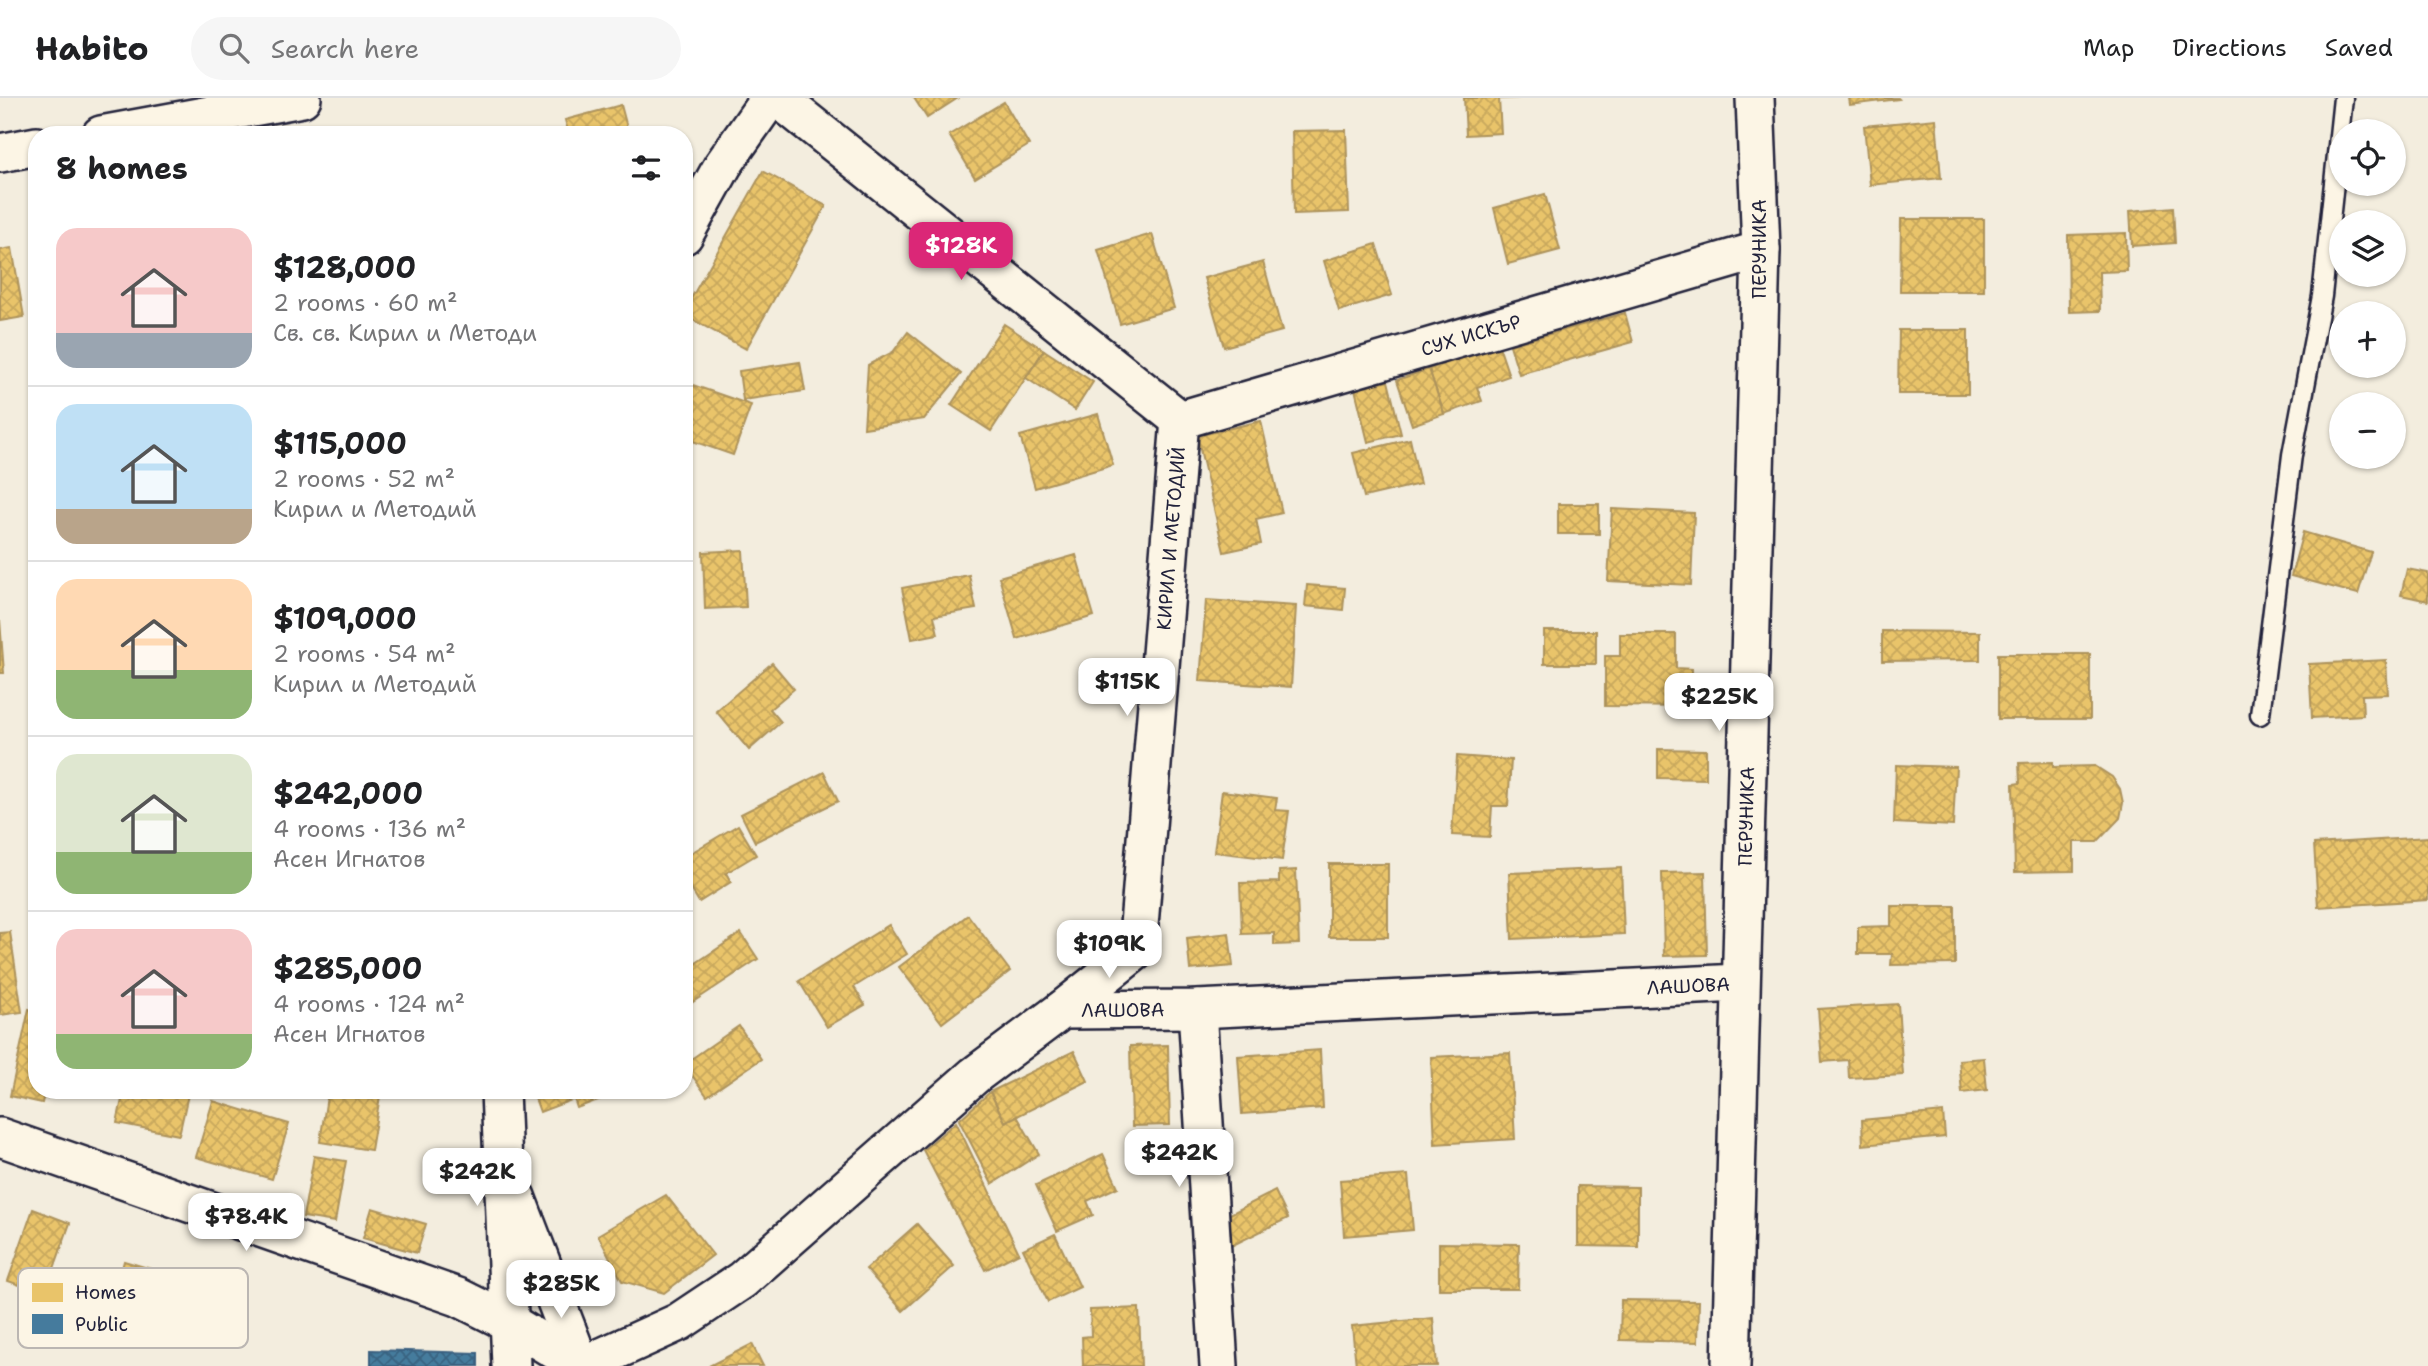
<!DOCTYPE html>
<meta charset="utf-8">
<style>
body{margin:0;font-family:"Shantell Sans",sans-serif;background:#f6f6f6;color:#202124;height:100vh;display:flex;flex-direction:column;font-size:26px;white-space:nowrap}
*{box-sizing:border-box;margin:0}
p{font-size:23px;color:#757577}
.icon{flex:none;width:38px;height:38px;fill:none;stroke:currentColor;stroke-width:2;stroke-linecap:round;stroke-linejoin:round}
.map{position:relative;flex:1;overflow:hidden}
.side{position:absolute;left:28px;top:28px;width:665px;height:973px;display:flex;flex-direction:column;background:#fff;border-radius:28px;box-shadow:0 2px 5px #0004}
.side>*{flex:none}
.buttons{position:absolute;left:2329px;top:21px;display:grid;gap:14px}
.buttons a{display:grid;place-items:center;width:77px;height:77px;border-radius:50%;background:#fff;box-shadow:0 2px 5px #0004;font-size:35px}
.price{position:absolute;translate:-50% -60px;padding:0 16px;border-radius:14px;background:#fff;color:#222;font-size:23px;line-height:46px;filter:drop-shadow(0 2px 4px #0008)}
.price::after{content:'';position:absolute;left:50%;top:42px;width:21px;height:16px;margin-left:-10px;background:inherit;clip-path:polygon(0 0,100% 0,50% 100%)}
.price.active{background:#db2777;color:#fff}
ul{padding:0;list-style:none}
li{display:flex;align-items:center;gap:21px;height:175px;padding:0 28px}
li+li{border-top:2px solid #e0e0e0}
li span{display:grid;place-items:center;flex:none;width:196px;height:140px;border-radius:21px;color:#555}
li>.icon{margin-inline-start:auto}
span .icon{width:84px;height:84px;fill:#fffc;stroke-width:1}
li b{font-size:30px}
h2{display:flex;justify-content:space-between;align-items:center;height:84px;padding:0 28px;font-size:30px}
header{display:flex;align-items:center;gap:42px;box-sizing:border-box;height:98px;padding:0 35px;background:#fff;border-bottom:2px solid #e0e0e0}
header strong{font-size:33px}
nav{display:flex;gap:38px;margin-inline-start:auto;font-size:24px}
.search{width:490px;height:63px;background:#f6f6f6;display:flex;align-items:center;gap:18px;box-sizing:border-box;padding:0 24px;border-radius:38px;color:#757577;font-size:26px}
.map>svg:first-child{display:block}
</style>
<header>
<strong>Habito</strong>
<div class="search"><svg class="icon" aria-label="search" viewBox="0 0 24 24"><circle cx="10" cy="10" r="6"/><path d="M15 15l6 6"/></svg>Search here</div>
<nav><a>Map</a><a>Directions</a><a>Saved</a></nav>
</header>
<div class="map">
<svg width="2428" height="1268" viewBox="0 0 2428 1268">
<defs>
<pattern id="homes-cross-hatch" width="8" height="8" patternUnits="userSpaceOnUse" patternTransform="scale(1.75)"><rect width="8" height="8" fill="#e9c46a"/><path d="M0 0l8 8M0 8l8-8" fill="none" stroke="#c8a85d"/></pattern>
<pattern id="public-cross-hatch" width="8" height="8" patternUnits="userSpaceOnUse" patternTransform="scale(1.75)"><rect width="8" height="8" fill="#457b9d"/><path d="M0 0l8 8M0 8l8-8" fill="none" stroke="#396481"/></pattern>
</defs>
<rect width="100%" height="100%" fill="#f3edde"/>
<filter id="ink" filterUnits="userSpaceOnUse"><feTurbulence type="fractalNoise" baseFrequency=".0143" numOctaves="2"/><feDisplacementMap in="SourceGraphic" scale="14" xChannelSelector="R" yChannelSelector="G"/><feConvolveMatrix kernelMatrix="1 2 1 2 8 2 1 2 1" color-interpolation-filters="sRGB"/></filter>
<g filter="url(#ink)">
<g fill="url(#homes-cross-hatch)" stroke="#ad935c" stroke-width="2">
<polygon points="914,0 958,0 927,20"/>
<polygon points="1464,0 1521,0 1499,1 1501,35 1466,37"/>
<polygon points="1849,0 1898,0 1899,1 1850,7"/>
<polygon points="1004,4 1029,47 975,80 949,37"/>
<polygon points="621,7 629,37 569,37 565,22"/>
<polygon points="1936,21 1941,80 1870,87 1864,28"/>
<polygon points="1346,32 1349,114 1294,116 1292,33"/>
<polygon points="763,73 826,108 746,251 684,217 684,213"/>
<polygon points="1545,96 1560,152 1508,166 1494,110"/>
<polygon points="2173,109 2175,145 2132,148 2130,113"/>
<polygon points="1901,121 1984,121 1984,193 1900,193"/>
<polygon points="2126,135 2127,173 2099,174 2100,213 2069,214 2068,137"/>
<polygon points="1152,136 1174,210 1120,226 1098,152"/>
<polygon points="1376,146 1392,197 1339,213 1324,163"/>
<polygon points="12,150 24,219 0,223 0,152"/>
<polygon points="1263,164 1282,233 1224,249 1204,180"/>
<polygon points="1625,215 1633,244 1519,276 1510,247"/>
<polygon points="1004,226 1044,252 991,333 951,307"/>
<polygon points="1899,232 1968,232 1968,296 1898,296"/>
<polygon points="908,234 961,276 924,321 864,330 868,267 893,254"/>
<polygon points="1499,248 1509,278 1477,289 1482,303 1444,316 1429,271"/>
<polygon points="1044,252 1093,284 1075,312 1026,280"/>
<polygon points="800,264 805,293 743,302 739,273"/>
<polygon points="1429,271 1444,316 1412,327 1397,282"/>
<polygon points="1388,283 1401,336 1368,344 1355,291"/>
<polygon points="687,285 751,307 733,357 684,340"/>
<polygon points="1098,316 1113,367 1035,390 1020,338"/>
<polygon points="1261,323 1282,415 1256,421 1261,446 1224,454 1197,338"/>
<polygon points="1410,341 1420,386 1364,399 1353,355"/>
<rect x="1558" y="406" width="41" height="30"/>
<polygon points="1612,411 1694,415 1691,487 1608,483"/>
<polygon points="2303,434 2371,454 2358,496 2291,478"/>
<polygon points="684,450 691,451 684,481"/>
<polygon points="743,452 746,509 705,511 703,454"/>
<polygon points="1076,457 1094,518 1017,541 999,479"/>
<polygon points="2407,471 2428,475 2428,503 2401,497"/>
<polygon points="969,477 976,511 934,518 938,536 912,541 902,490"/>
<polygon points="1307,487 1345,490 1343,512 1305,508"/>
<polygon points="1206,502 1296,508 1291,589 1200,583"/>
<polygon points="0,522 4,575 0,575"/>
<rect x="1544" y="533" width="52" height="33"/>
<polygon points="1882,533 1980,534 1980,562 1882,563"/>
<polygon points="1620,536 1676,536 1676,570 1692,571 1692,609 1605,608 1605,558 1620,558"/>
<rect x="1998" y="556" width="92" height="65"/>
<polygon points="2386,562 2388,596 2362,597 2363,617 2312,620 2309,566"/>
<polygon points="772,565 794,591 770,611 781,624 749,652 716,613"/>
<polygon points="1658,651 1706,652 1706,681 1658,680"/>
<polygon points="1457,658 1511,662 1508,708 1492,708 1490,739 1452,737"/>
<polygon points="2053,664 2053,669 2095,668 2112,679 2120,691 2123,705 2120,720 2097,744 2074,744 2074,773 2015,774 2013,686 2020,685 2019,665"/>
<polygon points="1896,667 1956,669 1953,728 1894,725"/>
<polygon points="824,674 838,703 755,744 741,716"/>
<polygon points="1222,693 1277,700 1275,712 1289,713 1282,762 1214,754"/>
<polygon points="738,727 756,757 726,775 731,784 699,804 684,779 684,759"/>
<polygon points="2428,739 2428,802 2318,809 2314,746"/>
<rect x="1329" y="766" width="59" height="73"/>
<polygon points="1621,770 1624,836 1512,841 1509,775"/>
<polygon points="1296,772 1299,846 1274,847 1274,835 1242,836 1240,785 1279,784 1279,773"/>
<polygon points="1705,774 1707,857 1664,858 1662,775"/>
<polygon points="1891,808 1955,808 1955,866 1891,867 1892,856 1858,856 1858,829 1891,828"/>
<polygon points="968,817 1010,873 942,925 899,869"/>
<polygon points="889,827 907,856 854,889 865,907 827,929 799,883"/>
<polygon points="10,834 22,914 0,917 0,835"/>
<polygon points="741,835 758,861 690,906 684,898 684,873"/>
<polygon points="1229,835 1233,868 1190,872 1187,840"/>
<polygon points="1898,906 1903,977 1849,980 1848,962 1822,964 1818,911"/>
<polygon points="29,911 37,913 37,992 45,992 42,1005 10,998"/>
<polygon points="739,928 761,961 707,998 684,966"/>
<polygon points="1168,947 1170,1027 1132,1028 1130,948"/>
<polygon points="1320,952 1323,1010 1242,1016 1238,958"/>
<polygon points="1074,953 1088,983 1005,1024 990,994"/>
<polygon points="1510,955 1515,1041 1435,1046 1431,959"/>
<polygon points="1984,960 1987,992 1962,995 1959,962"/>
<polygon points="124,992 189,992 179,1037 117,1025"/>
<polygon points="328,992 381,992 371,1052 320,1044"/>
<polygon points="532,992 607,992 609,998 577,1010 574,1001 540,1014"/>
<polygon points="990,994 1005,1024 1017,1018 1039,1056 992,1086 959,1022"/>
<polygon points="213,1003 289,1026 272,1081 196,1059"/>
<polygon points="1943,1014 1945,1039 1863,1047 1862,1022"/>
<polygon points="956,1024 1019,1155 985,1172 923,1052"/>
<polygon points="1103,1056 1118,1089 1087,1103 1093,1117 1057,1133 1036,1087"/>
<polygon points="314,1058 346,1063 335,1124 303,1119"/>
<polygon points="1408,1077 1413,1132 1344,1138 1340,1082"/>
<polygon points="1578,1088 1638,1089 1638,1149 1578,1148"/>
<polygon points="1275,1093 1288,1120 1229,1149 1224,1119"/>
<polygon points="666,1097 713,1157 664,1195 622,1183 598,1137"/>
<polygon points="372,1110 426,1126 417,1155 363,1140"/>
<polygon points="33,1111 70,1125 45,1196 8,1183"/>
<polygon points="917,1126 954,1168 903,1213 866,1171"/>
<polygon points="1055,1136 1080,1189 1048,1204 1023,1151"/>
<polygon points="1439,1145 1519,1146 1518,1191 1439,1191"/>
<polygon points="124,1163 185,1181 168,1237 108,1220"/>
<polygon points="1621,1202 1699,1203 1698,1244 1620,1242"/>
<polygon points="1139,1210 1141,1268 1083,1268 1082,1239 1091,1238 1090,1212"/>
<polygon points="1433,1220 1437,1268 1356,1268 1352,1228"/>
<polygon points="752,1246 763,1268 709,1268"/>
</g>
<polygon fill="url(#public-cross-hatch)" stroke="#3a6080" stroke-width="2" points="371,1252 478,1255 478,1268 371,1268"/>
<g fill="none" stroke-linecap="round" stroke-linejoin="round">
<g stroke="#22223b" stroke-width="23">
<polyline id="service" points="2260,617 2292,357 2322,198 2343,0"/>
</g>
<g stroke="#22223b" stroke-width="42">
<g id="minor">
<polyline points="778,0 1180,322"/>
<polyline points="101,37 302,0"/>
<polyline points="0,55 37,48"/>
<polyline points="684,137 723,67 770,0"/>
<path id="s1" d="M1180,322L1761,152"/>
<polyline points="1197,911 1219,1268"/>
<path id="s2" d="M1062,912L1137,852L1180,322"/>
<polyline points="500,992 511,1268"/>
<polyline points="0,1039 458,1199 512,1226 581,1268"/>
<polyline points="516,1099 581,1268"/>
<path id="s3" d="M582,1268L679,1224L742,1182L975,977L1062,912L1197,911L1740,885"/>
<path id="s4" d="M1731,1268L1761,152L1755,0"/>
</g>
</g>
<use href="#service" stroke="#fcf5e5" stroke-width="18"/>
<use href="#minor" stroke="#fcf5e5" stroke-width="37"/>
</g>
</g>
<g text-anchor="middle" stroke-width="7" stroke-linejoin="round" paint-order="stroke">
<g font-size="19" fill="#22223b" stroke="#fcf5e5">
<text transform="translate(1759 151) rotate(-90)" y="7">ПЕРУНИКА</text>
<text dy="7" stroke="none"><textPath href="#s1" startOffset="303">СУХ ИСКЪР</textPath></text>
<text dy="7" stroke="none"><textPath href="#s2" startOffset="509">КИРИЛ И МЕТОДИЙ</textPath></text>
<text dy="7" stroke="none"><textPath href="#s4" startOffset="550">ПЕРУНИКА</textPath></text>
<text dy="7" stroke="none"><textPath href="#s3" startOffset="1228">ЛАШОВА</textPath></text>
<text dy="7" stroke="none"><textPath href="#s3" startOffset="662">ЛАШОВА</textPath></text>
</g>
</g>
<rect x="18" y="1170" width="230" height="80" rx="10" fill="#fcf5e5" stroke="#bbb6b2" stroke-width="2"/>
<rect x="32" y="1185" width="31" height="19" fill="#e9c46a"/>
<rect x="32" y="1216" width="31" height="20" fill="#457b9d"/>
<g font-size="19" fill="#22223b">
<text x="75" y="1201">Homes</text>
<text x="75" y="1233">Public</text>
</g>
</svg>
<div class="buttons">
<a><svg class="icon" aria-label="locate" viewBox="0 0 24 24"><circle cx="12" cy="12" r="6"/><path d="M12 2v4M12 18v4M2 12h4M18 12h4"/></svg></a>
<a><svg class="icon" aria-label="layers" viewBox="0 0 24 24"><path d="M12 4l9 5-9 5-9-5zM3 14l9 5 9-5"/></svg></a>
<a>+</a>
<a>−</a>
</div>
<b class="price active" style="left:961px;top:184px">$128K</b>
<b class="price" style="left:1127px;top:620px">$115K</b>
<b class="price" style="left:1719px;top:635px">$225K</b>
<b class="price" style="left:1109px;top:882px">$109K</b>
<b class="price" style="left:1179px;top:1091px">$242K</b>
<b class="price" style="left:477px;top:1110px">$242K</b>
<b class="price" style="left:246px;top:1155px">$78.4K</b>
<b class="price" style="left:561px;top:1222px">$285K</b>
<section class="side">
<h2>8 homes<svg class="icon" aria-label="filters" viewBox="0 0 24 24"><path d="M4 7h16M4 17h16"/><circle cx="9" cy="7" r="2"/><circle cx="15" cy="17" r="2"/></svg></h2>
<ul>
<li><span style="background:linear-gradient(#f6c9c9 75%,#9aa5b1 0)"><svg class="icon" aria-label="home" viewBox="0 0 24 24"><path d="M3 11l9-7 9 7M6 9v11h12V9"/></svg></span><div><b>$128,000</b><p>2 rooms · 60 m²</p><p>Св. св. Кирил и Методи</p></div></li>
<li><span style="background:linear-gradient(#bfe0f5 75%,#b9a48a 0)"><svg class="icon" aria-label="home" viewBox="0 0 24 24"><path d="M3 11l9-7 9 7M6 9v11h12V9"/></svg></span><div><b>$115,000</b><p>2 rooms · 52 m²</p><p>Кирил и Методий</p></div></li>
<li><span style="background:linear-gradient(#ffd9b3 65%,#8fb573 0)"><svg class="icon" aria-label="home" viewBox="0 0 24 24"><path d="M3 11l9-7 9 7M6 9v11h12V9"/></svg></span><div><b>$109,000</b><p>2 rooms · 54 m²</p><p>Кирил и Методий</p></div></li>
<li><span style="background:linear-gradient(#dfe7d0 70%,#8fb573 0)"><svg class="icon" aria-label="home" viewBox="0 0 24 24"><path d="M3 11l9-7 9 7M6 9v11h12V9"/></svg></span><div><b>$242,000</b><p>4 rooms · 136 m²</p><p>Асен Игнатов</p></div></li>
<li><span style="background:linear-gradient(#f6c9c9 75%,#8fb573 0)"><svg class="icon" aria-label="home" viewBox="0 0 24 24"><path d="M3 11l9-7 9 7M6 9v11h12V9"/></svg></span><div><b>$285,000</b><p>4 rooms · 124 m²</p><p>Асен Игнатов</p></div></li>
</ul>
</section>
</div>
